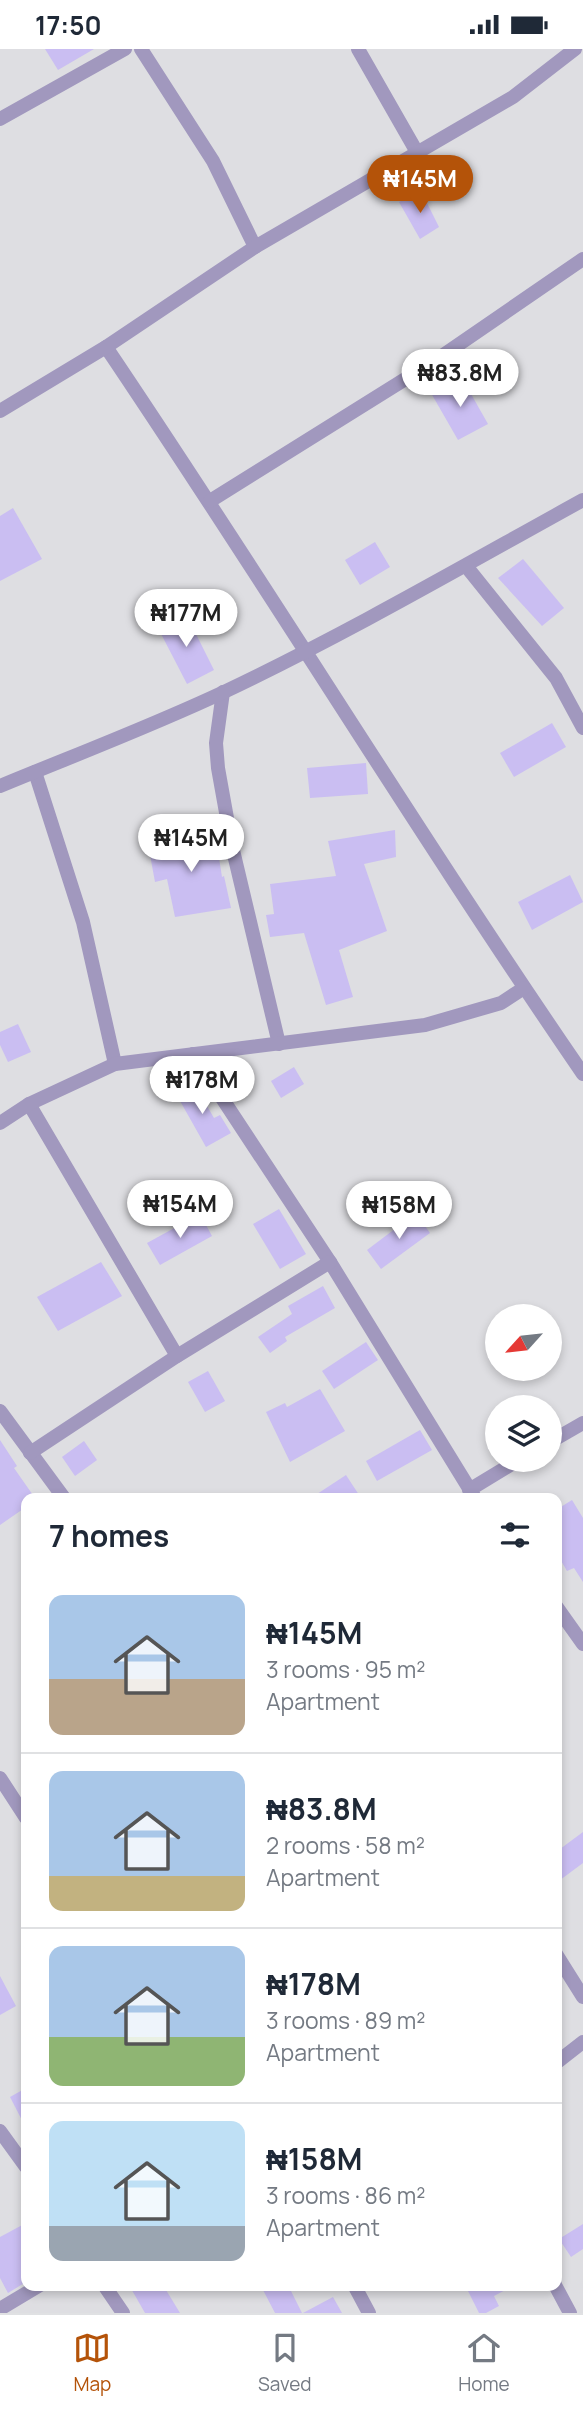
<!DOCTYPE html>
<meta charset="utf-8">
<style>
body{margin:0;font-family:Manrope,sans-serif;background:#f2f2f3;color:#1f2937;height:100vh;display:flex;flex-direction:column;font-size:26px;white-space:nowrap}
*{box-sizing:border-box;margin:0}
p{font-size:23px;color:#747a83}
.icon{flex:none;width:38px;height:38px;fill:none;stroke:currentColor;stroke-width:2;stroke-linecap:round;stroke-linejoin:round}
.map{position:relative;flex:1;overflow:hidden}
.panel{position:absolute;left:21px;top:1444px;width:541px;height:798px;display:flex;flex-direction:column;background:#fff;border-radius:14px;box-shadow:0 4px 10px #0003}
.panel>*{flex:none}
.needle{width:46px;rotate:243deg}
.controls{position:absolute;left:485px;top:1255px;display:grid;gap:14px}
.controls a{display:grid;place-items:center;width:77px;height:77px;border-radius:50%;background:#fff;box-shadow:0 4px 10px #0003;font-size:35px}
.price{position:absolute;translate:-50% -60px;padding:0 16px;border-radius:24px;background:#fff;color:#222;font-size:23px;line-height:46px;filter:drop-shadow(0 2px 4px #0008)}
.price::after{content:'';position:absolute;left:50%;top:42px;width:21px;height:16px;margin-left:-10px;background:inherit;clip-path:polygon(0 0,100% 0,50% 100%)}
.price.current{background:#b45309;color:#fff}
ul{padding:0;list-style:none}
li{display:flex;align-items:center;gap:21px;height:175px;padding:0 28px}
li+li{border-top:2px solid #e0e1e3}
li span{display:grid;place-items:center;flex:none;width:196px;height:140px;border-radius:14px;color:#555}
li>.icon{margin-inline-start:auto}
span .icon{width:84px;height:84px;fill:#fffc;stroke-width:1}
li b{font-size:30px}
h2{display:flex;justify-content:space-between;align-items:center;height:84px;padding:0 28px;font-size:30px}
.status{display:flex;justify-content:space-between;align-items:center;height:49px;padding:0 35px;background:#fff;direction:ltr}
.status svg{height:19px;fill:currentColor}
.tabs{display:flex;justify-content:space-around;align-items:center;height:98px;border-top:2px solid #e0e1e3;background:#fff;font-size:19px;color:#747a83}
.tabs a{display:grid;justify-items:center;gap:4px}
.tabs .current{color:#b45309}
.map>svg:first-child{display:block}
</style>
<div class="status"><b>17:50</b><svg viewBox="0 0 49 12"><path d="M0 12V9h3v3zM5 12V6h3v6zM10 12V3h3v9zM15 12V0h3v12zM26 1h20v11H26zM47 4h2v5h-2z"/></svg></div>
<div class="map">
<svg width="583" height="2264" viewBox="0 0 583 2264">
<rect width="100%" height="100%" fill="#dedee2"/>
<g fill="#cabef2">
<polygon points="45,0 94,0 58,21"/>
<polygon points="421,142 439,178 420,190 399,153"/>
<polygon points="462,329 488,375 458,391 431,344"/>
<polygon points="13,459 42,510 0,532 0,467"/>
<polygon points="375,493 390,518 360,536 345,511"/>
<polygon points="523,510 564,559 542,577 498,529"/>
<polygon points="186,565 214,621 187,635 158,579"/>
<polygon points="552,674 566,698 514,728 500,704"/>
<polygon points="366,714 368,745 310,749 307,719"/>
<polygon points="395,781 396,808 364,815 387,882 339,901 353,948 326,956 304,884 270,888 266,866 274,865 270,835 336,827 328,792"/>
<polygon points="215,783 222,828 224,827 231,859 175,868 167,830 155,833 148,795"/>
<polygon points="570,826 583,853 532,881 518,853"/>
<polygon points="18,975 31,1003 8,1013 0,996 0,983"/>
<polygon points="294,1018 304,1035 281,1049 271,1032"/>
<polygon points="193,1033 214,1069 220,1066 231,1084 206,1098 175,1043"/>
<polygon points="279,1160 306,1205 280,1220 253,1175"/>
<polygon points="416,1164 430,1184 381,1220 367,1201"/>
<polygon points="200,1165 212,1187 160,1216 147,1194"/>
<polygon points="101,1213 122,1247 58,1282 37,1248"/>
<polygon points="323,1237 335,1259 285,1288 287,1292 270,1304 258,1288 292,1265 288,1257"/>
<polygon points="366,1293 378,1311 334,1340 322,1322"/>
<polygon points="208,1322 225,1352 205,1363 188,1333"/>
<polygon points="320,1340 345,1382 290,1413 266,1363 285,1354 287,1358"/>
<polygon points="420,1381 432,1401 377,1432 366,1412"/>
<polygon points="0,1391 17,1417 14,1419 35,1449 26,1449 26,1458 0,1476"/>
<polygon points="84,1392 97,1411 75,1427 62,1408"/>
<polygon points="346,1426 361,1449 311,1449"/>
<polygon points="572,1451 583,1469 583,1533 574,1519 567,1522 556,1503 556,1461"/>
<polygon points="583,1783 583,1814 556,1834 556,1803"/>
<polygon points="0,1927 16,1957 0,1966"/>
<polygon points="26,2039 26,2079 10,2048"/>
<polygon points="26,2174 26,2233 8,2244 0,2229 0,2188"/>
<polygon points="583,2175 583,2200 571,2208 559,2190"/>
<polygon points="129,2236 163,2236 180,2264 145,2264"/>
<polygon points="272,2236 288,2236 302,2264 275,2264 263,2241"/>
<polygon points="465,2236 515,2236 494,2247 499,2257 486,2264 479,2264"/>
<polygon points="333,2248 342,2264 303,2264"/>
</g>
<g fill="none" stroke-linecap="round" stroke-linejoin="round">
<g stroke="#a198be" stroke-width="14">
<polyline points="141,0 213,112 255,198"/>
<polyline points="358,0 418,105"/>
<polyline points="0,70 125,0"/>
<path d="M106,298C268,538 419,786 583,1025"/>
<polyline points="0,362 106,298 255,198 513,48 575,0"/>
<polyline points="210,452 439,309 583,210"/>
<polyline points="466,517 556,629 583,679"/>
<polyline points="223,643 216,694 218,719 232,797 279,995"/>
<polyline points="35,723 83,873 115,1015"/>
<path d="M0,737C75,706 152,677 226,642C348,584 465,516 583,451"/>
<polyline points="193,1005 330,1213 475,1449"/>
<polyline points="29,1055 177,1307"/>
<polyline points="0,1074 29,1055 115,1015 425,976 501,954 524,939"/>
<polyline points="0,1362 64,1449"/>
<polyline points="550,1393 583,1374"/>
<polyline points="30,1404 177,1307 330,1213"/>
<polyline points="469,1441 520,1410"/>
<polyline points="556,1557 583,1595"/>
<polyline points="0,1729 26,1769"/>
<polyline points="556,1905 583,1948"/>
<polyline points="556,2014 583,1993"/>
<polyline points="0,2082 26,2118"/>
<polyline points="104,2236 123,2264"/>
<polyline points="354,2236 369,2264"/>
<polyline points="555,2236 570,2264"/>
<polyline points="0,2260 40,2236"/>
</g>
</g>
</svg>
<div class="controls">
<a><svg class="needle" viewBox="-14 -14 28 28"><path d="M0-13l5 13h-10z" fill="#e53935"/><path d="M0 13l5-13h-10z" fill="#747a83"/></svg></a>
<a><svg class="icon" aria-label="layers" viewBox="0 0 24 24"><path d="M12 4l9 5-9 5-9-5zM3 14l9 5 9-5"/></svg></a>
</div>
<b class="price current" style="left:420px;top:166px">₦145M</b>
<b class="price" style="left:460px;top:360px">₦83.8M</b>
<b class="price" style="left:186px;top:600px">₦177M</b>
<b class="price" style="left:191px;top:825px">₦145M</b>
<b class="price" style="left:202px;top:1067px">₦178M</b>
<b class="price" style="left:180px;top:1191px">₦154M</b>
<b class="price" style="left:399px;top:1192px">₦158M</b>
<section class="panel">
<h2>7 homes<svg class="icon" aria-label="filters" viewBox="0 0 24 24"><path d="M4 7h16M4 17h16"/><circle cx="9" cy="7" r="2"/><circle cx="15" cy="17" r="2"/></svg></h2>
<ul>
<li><span style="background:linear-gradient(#a9c7e8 60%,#b9a48a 0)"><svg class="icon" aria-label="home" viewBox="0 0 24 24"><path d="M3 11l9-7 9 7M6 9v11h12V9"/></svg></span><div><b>₦145M</b><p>3 rooms · 95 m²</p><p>Apartment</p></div></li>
<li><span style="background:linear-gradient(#a9c7e8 75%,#c2b280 0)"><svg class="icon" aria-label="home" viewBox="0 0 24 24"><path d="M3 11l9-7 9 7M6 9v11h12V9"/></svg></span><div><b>₦83.8M</b><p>2 rooms · 58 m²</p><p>Apartment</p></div></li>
<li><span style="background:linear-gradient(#a9c7e8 65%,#8fb573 0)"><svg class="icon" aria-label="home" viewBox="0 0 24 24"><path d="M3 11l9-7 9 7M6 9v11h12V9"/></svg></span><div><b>₦178M</b><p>3 rooms · 89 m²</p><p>Apartment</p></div></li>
<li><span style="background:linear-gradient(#bfe0f5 75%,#9aa5b1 0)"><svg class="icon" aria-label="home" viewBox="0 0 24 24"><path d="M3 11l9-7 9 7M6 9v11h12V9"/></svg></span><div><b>₦158M</b><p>3 rooms · 86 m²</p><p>Apartment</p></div></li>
</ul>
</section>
</div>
<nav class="tabs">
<a class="current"><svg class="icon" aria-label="map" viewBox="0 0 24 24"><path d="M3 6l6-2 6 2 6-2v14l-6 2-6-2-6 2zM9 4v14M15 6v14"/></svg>Map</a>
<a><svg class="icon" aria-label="saved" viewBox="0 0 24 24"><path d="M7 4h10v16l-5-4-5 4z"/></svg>Saved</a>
<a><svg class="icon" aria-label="home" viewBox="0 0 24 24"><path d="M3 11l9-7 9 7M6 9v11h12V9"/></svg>Home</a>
</nav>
